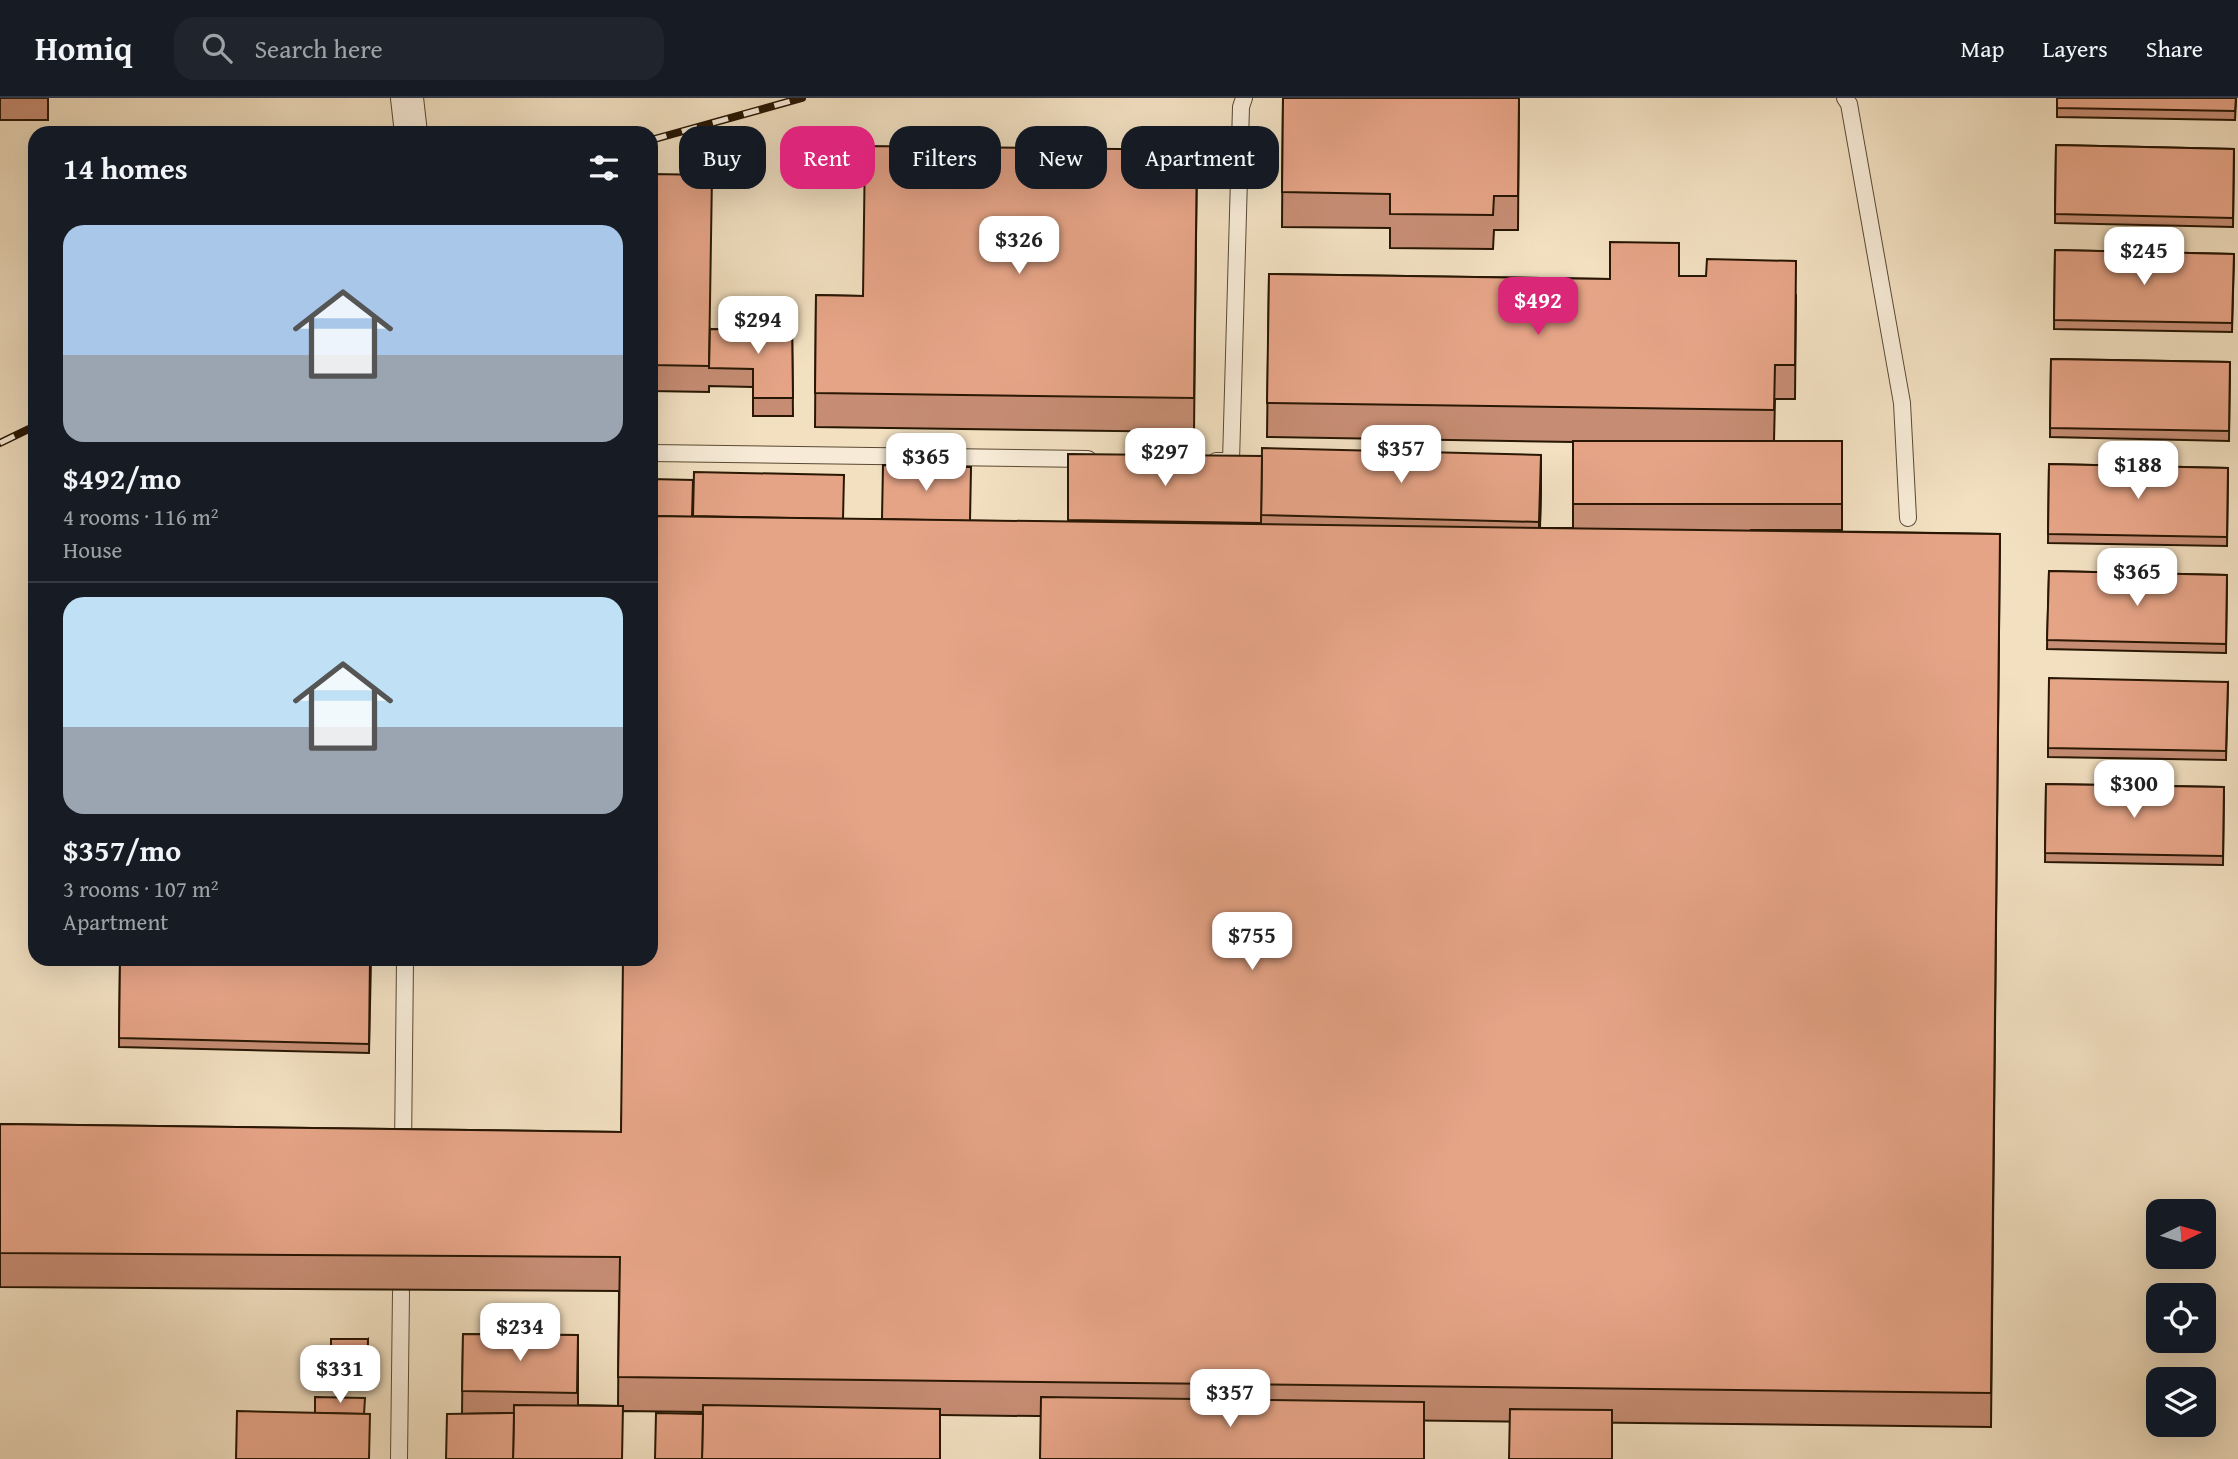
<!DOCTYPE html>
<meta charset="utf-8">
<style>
body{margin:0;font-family:"Gentium Book Plus",serif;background:#20242c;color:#f1f3f6;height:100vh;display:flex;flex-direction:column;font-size:26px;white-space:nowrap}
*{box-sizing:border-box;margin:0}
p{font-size:23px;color:#9ea1a6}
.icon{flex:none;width:38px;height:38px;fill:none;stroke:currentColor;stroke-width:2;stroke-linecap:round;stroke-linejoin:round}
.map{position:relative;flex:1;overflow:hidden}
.drawer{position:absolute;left:28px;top:28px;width:630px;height:840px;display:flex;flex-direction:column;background:#171b24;border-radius:21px;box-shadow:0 7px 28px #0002}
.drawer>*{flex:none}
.hud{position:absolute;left:679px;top:28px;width:665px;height:63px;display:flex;gap:14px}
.needle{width:46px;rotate:85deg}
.controls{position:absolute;left:2146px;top:1101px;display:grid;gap:14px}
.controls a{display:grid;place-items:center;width:70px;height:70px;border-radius:14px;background:#171b24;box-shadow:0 7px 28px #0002;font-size:35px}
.price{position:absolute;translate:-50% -60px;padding:0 16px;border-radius:14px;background:#fff;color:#222;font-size:23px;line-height:46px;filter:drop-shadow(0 2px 4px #0008)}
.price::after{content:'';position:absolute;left:50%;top:42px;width:21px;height:16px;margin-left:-10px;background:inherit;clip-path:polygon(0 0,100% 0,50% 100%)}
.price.active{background:#db2777;color:#fff}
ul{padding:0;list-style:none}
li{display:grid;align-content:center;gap:14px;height:371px;padding:0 35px}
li+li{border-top:2px solid #363941}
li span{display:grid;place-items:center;height:217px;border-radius:21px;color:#555}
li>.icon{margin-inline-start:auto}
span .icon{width:126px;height:126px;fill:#fffc;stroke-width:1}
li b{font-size:30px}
h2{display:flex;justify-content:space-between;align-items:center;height:84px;padding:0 35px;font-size:30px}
.pill{padding:0 24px;border-radius:21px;background:#171b24;box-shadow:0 7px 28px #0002;font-size:24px;line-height:63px}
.pill.active{background:#db2777;color:#fff}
header{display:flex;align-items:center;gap:42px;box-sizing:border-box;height:98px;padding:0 35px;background:#171b24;border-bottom:2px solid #363941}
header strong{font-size:33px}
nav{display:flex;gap:38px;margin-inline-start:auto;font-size:24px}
.search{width:490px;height:63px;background:#20242c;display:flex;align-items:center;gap:18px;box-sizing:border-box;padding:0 24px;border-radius:21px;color:#9ea1a6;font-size:26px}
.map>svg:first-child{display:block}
</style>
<header>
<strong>Homiq</strong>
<div class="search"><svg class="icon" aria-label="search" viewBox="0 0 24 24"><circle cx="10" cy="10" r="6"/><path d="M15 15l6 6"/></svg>Search here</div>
<nav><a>Map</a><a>Layers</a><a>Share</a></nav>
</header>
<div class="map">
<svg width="2238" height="1361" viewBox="0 0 2238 1361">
<rect width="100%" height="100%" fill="#f2e0c1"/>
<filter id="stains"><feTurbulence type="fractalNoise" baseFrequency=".00286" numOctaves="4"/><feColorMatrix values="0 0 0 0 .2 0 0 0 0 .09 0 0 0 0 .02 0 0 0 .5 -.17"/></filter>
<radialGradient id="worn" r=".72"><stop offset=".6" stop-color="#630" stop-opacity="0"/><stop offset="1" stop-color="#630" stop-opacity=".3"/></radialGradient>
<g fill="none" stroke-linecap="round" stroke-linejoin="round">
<g stroke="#5a4932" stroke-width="18">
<g id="service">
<polyline points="1845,0 1849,6 1902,305 1908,420"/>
<polyline points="651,355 1088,361"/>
<polyline points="1216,363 1231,363 1241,9 1244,0"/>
<polyline points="403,1051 405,861"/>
<polyline points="399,1361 401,1194"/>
</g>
</g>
<g stroke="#5a4932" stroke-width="34">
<polyline id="minor" points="407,0 411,35"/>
</g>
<use href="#service" stroke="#f7ebd7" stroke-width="16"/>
<use href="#minor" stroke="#f7ebd7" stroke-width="32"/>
<g stroke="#281703" stroke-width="8">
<g id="rail">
<polyline points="651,42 802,0"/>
<polyline points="0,345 35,328"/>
</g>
</g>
<use href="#rail" stroke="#f7ebd7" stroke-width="5" stroke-dasharray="16" stroke-linecap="butt"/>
</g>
<g fill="#c68d74" stroke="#281703" stroke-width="2">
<rect x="0" y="0" width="48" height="22"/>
<polygon points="1283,0 1519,0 1518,132 1494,132 1493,151 1390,150 1390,130 1282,129"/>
<polygon points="2236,0 2235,22 2057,19 2057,10"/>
<polygon points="2056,47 2234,51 2233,129 2055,125"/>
<polygon points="1197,52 1194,334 815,329 816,197 863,198"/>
<polygon points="651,76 710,231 752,232 792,225 793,318 753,318 753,289 709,288 709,294 651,293"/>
<polygon points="2055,152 2234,156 2232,234 2054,231"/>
<polygon points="1269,176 1610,181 1679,178 1796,197 1795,301 1775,301 1774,343 1842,343 1842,432 1750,432 2000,436 1991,1329 940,1317 703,1316 703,1314 623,1313 462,1316 463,1236 578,1237 578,1307 618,1308 619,1193 0,1189 0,1026 621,1034 651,381 844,421 1068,424 1068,356 1541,391 1540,430 1573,430 1573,344 1267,339"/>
<polygon points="2051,261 2230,264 2229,343 2050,339"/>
<polygon points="2049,366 2228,370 2227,448 2048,445"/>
<polygon points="2049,473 2227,477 2226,555 2047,551"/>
<polygon points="2228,584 2226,662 2048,659 2048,650"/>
<polygon points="2046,686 2224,689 2223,767 2045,764"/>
<polygon points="120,861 371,861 369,955 119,949"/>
<polygon points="368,1241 367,1279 331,1278 331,1269"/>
</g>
<polygon fill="#a1735e" stroke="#281703" stroke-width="2" points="1541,357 1541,391 1539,458 1539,424"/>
<g fill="#e6a487" stroke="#281703" stroke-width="2">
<polygon points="1283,0 1519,0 1518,98 1494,98 1493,117 1390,116 1390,96 1282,94"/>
<polygon points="2057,0 2236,0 2235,13 2057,10"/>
<polygon points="2056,47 2234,51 2233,120 2055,116"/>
<polygon points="865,48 1197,52 1194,300 815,295 816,197 863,198"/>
<polygon points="651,76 712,77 709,268 651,267"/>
<polygon points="1610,144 1679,145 1679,178 1706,178 1707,161 1796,163 1795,267 1775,267 1774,312 1267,305 1269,176 1610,181"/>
<polygon points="2055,152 2234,156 2232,225 2054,222"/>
<polygon points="752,225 792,225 793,300 753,300 753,271 709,270 710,231 752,232"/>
<polygon points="2051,261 2230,264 2229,333 2050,330"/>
<rect x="1573" y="343" width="269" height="63"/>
<polygon points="1262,350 1541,357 1539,424 1261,417"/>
<polygon points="1068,356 1262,358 1261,425 1068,422"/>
<polygon points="2049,366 2228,370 2227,439 2048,436"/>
<polygon points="883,367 971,369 970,423 882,421"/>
<polygon points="694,374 844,377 843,421 693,418"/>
<polygon points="651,381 693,382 692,419 651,418"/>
<polygon points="651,418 2000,436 1991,1295 618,1279 620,1159 0,1155 0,1026 621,1034 623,861 651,861"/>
<polygon points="2049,473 2227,477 2226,546 2047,542"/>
<polygon points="2049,580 2228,584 2226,653 2048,650"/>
<polygon points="2046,686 2224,689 2223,758 2045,755"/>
<polygon points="120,861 370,861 369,946 119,940"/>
<polygon points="463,1236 578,1237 577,1295 462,1293"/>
<polygon points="331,1241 368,1241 367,1269 331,1269"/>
<polygon points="315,1299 365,1300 364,1316 315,1315"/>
<polygon points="1041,1299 1424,1304 1424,1361 1040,1361"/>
<polygon points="514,1307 623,1308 622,1361 513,1361"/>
<polygon points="703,1307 940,1311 940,1361 702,1361"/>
<polygon points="1510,1311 1612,1312 1612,1361 1509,1361"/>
<polygon points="237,1313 370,1316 369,1361 236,1361"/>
<polygon points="514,1315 513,1361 446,1361 447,1316"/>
<polygon points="656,1315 703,1316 702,1361 655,1361"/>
</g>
<rect width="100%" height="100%" filter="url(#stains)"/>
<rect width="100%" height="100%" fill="url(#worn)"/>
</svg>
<div class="controls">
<a><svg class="needle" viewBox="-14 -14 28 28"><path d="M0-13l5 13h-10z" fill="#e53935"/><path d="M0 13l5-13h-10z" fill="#9ea1a6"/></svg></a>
<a><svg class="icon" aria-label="locate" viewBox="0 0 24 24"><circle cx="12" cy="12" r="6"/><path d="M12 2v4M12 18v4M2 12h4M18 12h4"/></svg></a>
<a><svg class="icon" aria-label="layers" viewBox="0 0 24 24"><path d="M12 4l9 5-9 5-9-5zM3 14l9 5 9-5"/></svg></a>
</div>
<b class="price" style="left:1019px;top:178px">$326</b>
<b class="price" style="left:2144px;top:189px">$245</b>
<b class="price active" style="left:1538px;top:239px">$492</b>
<b class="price" style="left:758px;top:258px">$294</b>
<b class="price" style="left:1401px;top:387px">$357</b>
<b class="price" style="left:1165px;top:390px">$297</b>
<b class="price" style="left:926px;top:395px">$365</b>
<b class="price" style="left:2138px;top:403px">$188</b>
<b class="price" style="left:2137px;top:510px">$365</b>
<b class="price" style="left:2134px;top:722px">$300</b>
<b class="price" style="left:1252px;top:874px">$755</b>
<b class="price" style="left:520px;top:1265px">$234</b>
<b class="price" style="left:340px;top:1307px">$331</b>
<b class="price" style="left:1230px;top:1331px">$357</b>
<div class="hud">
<a class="pill">Buy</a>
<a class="pill active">Rent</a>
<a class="pill">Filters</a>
<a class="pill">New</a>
<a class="pill">Apartment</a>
</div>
<section class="drawer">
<h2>14 homes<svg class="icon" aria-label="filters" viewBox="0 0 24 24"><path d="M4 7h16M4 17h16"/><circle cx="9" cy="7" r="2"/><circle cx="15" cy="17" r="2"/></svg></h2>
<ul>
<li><span style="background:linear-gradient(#a9c7e8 60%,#9aa5b1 0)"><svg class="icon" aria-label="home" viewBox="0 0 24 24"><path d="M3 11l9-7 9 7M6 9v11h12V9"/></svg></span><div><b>$492/mo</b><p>4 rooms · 116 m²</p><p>House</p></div></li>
<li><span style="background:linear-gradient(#bfe0f5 60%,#9aa5b1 0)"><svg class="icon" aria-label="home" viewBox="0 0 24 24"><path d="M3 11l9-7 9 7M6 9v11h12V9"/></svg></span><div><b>$357/mo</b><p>3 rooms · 107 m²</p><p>Apartment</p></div></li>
</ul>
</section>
</div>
